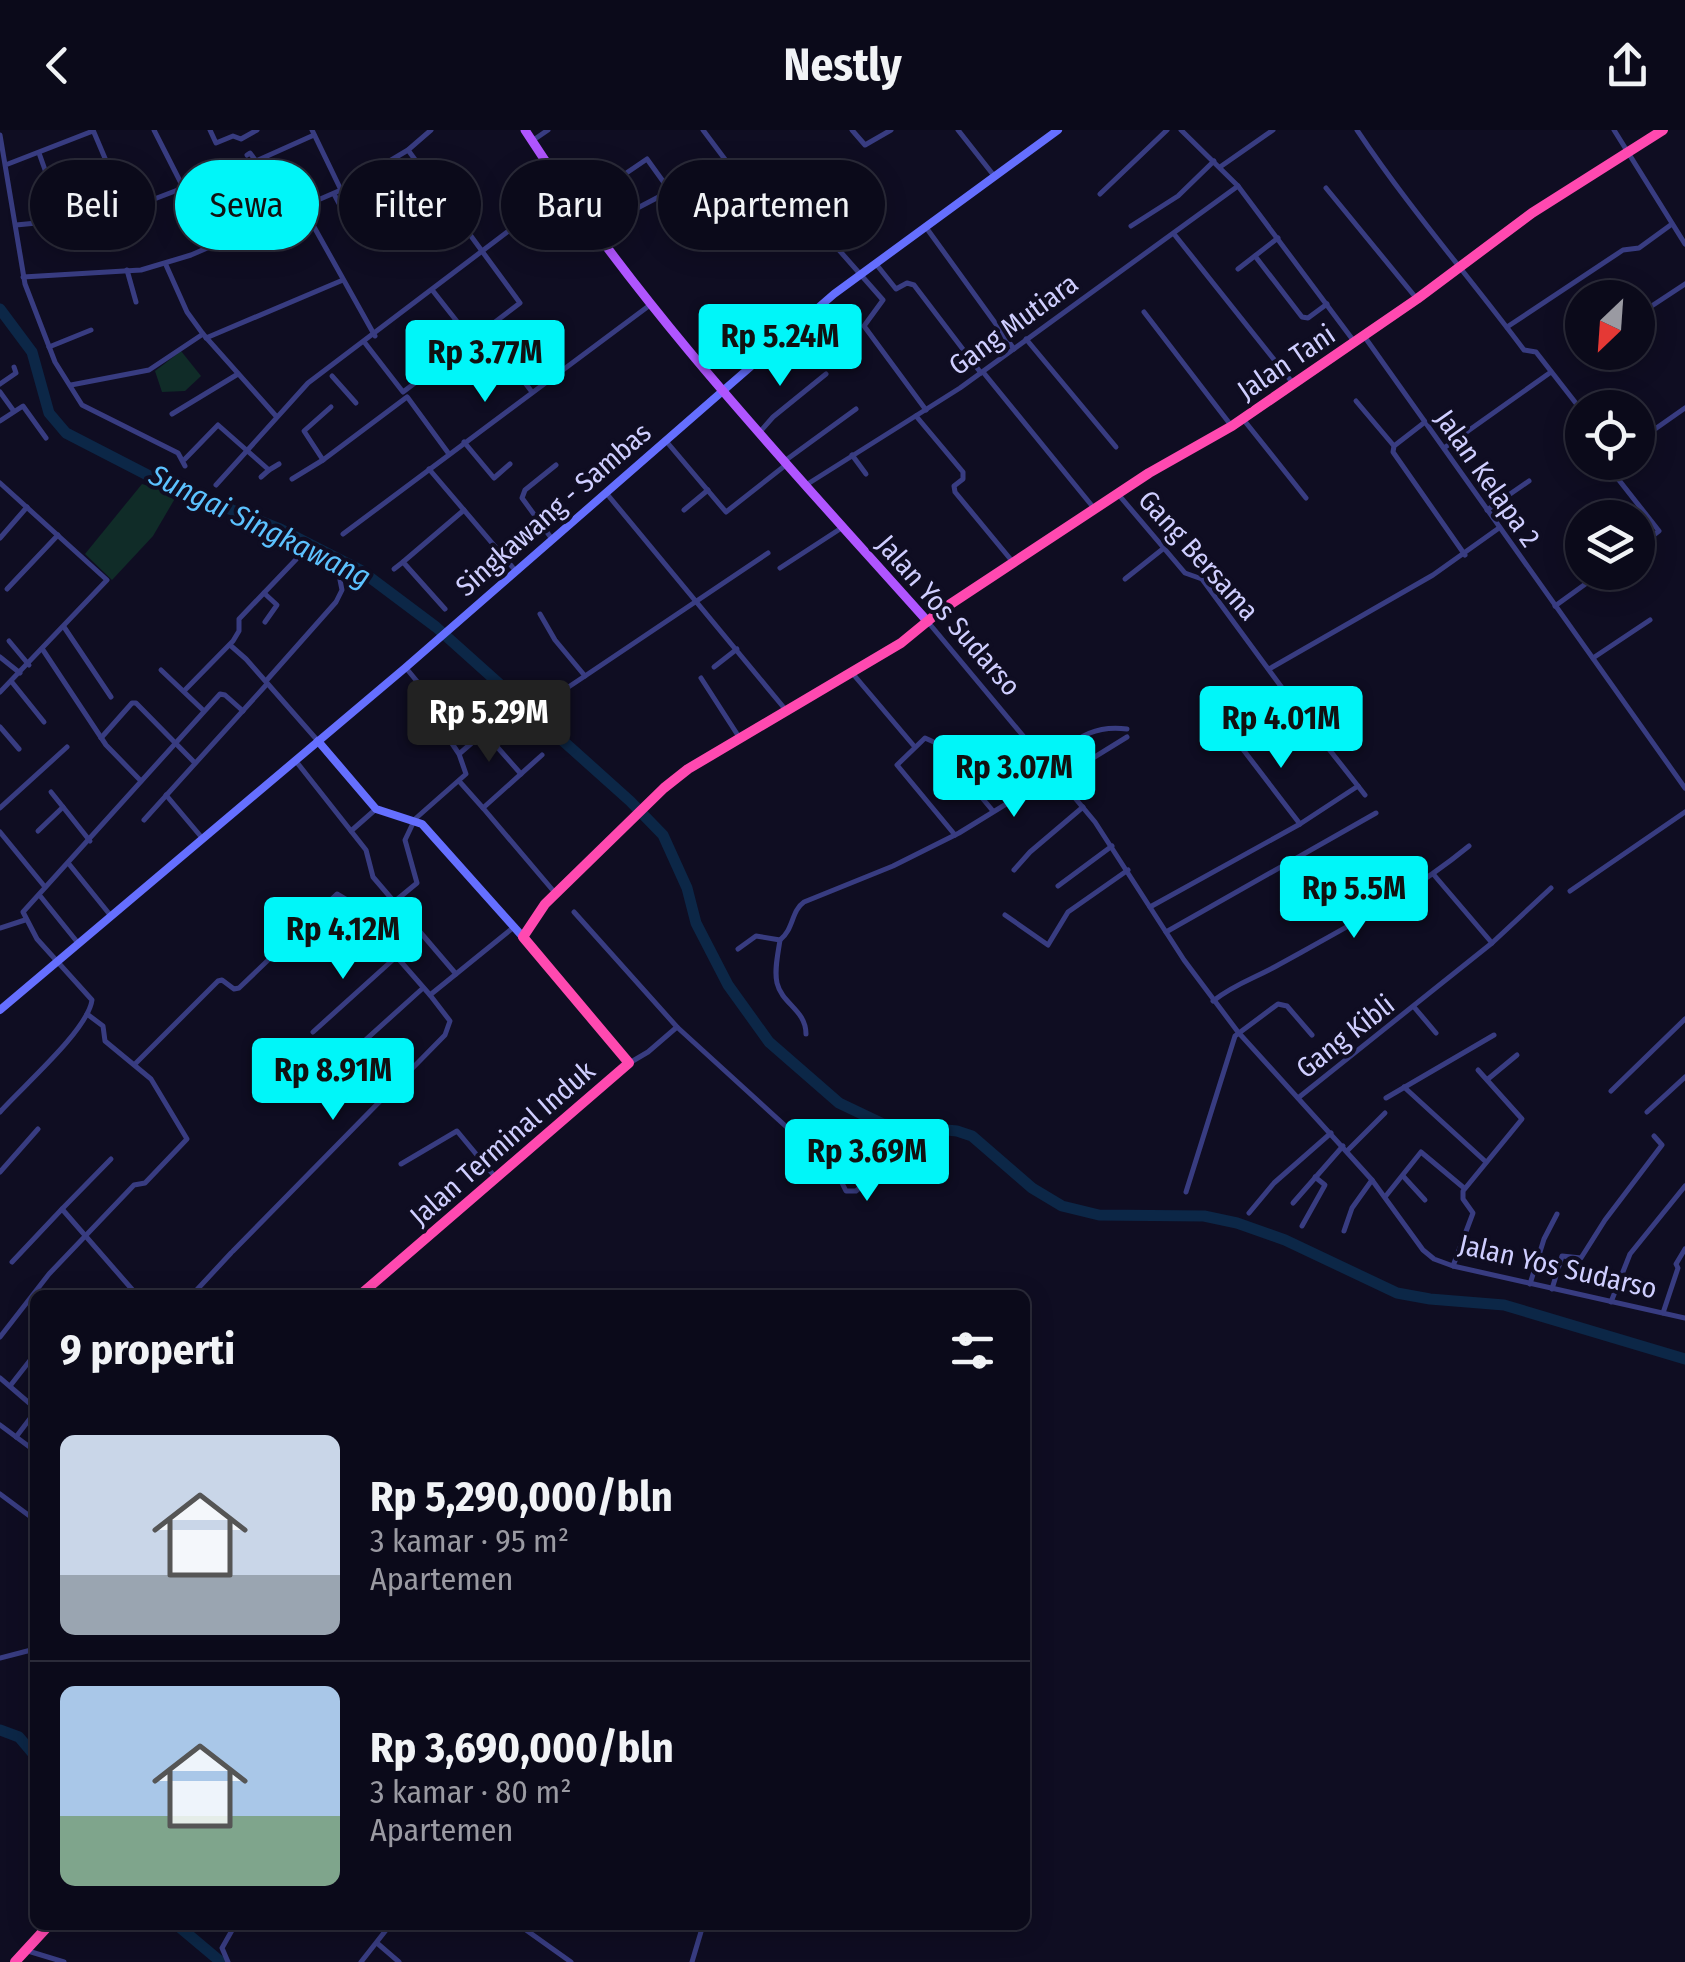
<!DOCTYPE html>
<html lang="id">
<meta charset="utf-8">
<style>
body{margin:0;font-family:"Fira Sans Condensed",sans-serif;background:#191827;color:#f1f3f6;height:100vh;display:flex;flex-direction:column;font-size:38px;white-space:nowrap}
*{box-sizing:border-box;margin:0}
p{font-size:32px;color:#9a9aa2}
.icon{flex:none;width:55px;height:55px;fill:none;stroke:currentColor;stroke-width:2;stroke-linecap:round;stroke-linejoin:round}
.map{position:relative;flex:1;overflow:hidden}
.details{position:absolute;left:30px;top:1160px;width:1000px;height:640px;display:flex;flex-direction:column;background:#0b0a1a;border-radius:15px;box-shadow:0 5px 25px #0003,0 0 0 2px #2b2b39}
.details>*{flex:none}
.banner{position:absolute;left:30px;top:30px;width:1000px;height:90px;display:flex;gap:20px}
.needle{width:65px;rotate:205deg}
.controls{position:absolute;left:1565px;top:150px;display:grid;gap:20px}
.controls a{display:grid;place-items:center;width:90px;height:90px;border-radius:50%;background:#0b0a1a;box-shadow:0 5px 25px #0003,0 0 0 2px #2b2b39;font-size:50px}
.price{position:absolute;translate:-50% -85px;padding:0 22px;border-radius:10px;background:#00f6f9;color:#111;font-size:32px;line-height:65px;filter:drop-shadow(0 2px 5px #0008)}
.price::after{content:'';position:absolute;left:50%;top:60px;width:30px;height:22px;margin-left:-15px;background:inherit;clip-path:polygon(0 0,100% 0,50% 100%)}
.price.on{background:#222;color:#fff}
ul{padding:0;list-style:none}
li{display:flex;align-items:center;gap:30px;height:250px;padding:0 30px}
li+li{border-top:2px solid #2b2b39}
li span{display:grid;place-items:center;flex:none;width:280px;height:200px;border-radius:15px;color:#555}
li>.icon{margin-inline-start:auto}
span .icon{width:120px;height:120px;fill:#fffc;stroke-width:1}
li b{font-size:42px}
h2{display:flex;justify-content:space-between;align-items:center;height:120px;padding:0 30px;font-size:42px}
.pill{padding:0 35px;border-radius:45px;background:#0b0a1a;box-shadow:0 5px 25px #0003,0 0 0 2px #2b2b39;font-size:35px;line-height:90px}
.pill.on{background:#00f6f9;color:#111}
header{display:flex;justify-content:space-between;align-items:center;height:130px;padding:0 30px;background:#0b0a1a;font-size:45px;font-weight:700}
.map>svg:first-child{display:block}
</style>
<header><svg class="icon" aria-label="back" viewBox="0 0 24 24"><path d="M15 5l-7 7 7 7"/></svg>Nestly<svg class="icon" aria-label="share" viewBox="0 0 24 24"><path d="M12 15V3M7 8l5-5 5 5M5 13v7h14v-7"/></svg></header>
<div class="map">
<svg width="1685" height="1832" viewBox="0 0 1685 1832">
<rect width="100%" height="100%" fill="#0f0d22"/>
<g fill="#102c28">
<polygon points="181,221 201,246 185,261 162,262 155,241"/>
<polygon points="142,354 177,365 153,406 112,450 85,424"/>
</g>
<g fill="none" stroke-linecap="round" stroke-linejoin="round">
<g stroke="#0c2747" stroke-width="11">
<polyline points="0,179 32,222 49,283 66,303 163,353 278,398 360,440 436,497 630,671 663,705 687,758 696,793 728,855 769,912 839,973 883,994 957,1001 972,1006 1032,1058 1062,1076 1099,1085 1204,1086 1237,1093 1285,1110 1397,1163 1430,1169 1504,1175 1685,1229"/>
<polyline points="0,1600 19,1607 35,1626"/>
<polyline points="177,1795 221,1832"/>
</g>
<g stroke="#383c81" stroke-width="5">
<polyline points="93,0 107,33"/>
<polyline points="154,0 213,116"/>
<polyline points="210,0 216,13 233,6 241,9 257,0"/>
<polyline points="312,0 341,60"/>
<polyline points="703,0 763,80 769,81 787,68"/>
<polyline points="852,0 865,15 891,0"/>
<polyline points="958,0 995,47"/>
<polyline points="1181,0 1238,56 1353,210"/>
<path d="M1357,0C1409,78 1468,145 1524,220L1536,222L1582,281"/>
<polyline points="1614,0 1685,114"/>
<polyline points="0,5 25,154 55,232 82,275 178,323 185,336"/>
<polyline points="532,11 548,0"/>
<polyline points="39,23 49,51"/>
<polyline points="247,25 250,23 256,31 314,5"/>
<polyline points="8,34 93,1"/>
<polyline points="1220,37 1273,0"/>
<polyline points="1326,58 1417,169"/>
<polyline points="334,64 343,81"/>
<polyline points="1100,64 1167,0"/>
<polyline points="136,76 183,58"/>
<polyline points="304,79 375,206"/>
<polyline points="16,95 47,92"/>
<polyline points="925,96 1014,219"/>
<polyline points="1131,96 1178,66 1214,31"/>
<polyline points="598,104 628,83 670,61 647,29 622,46"/>
<polyline points="1174,104 1292,252"/>
<polyline points="768,112 809,86 883,170 864,196 926,280"/>
<polyline points="1255,126 1302,187 1308,188 1327,174"/>
<polyline points="876,134 896,159 907,153 914,155 981,243"/>
<polyline points="166,135 187,182 203,204 276,286"/>
<polyline points="1238,139 1278,108"/>
<polyline points="127,140 136,172"/>
<polyline points="23,147 141,140 191,125 341,60 408,20 431,0"/>
<polyline points="433,161 459,194"/>
<polyline points="1144,182 1230,294"/>
<polyline points="1638,185 1685,154"/>
<polyline points="1507,197 1623,120 1639,118 1672,94"/>
<polyline points="486,202 532,262"/>
<polyline points="1364,206 1685,658"/>
<polyline points="206,208 343,150"/>
<polyline points="1026,209 1116,317"/>
<polyline points="365,213 403,262 520,173 408,20"/>
<polyline points="49,217 91,200"/>
<polyline points="983,242 1093,377"/>
<polyline points="332,246 356,273"/>
<polyline points="0,254 16,243 14,237"/>
<polyline points="71,255 149,240 203,204"/>
<polyline points="0,262 13,280"/>
<polyline points="408,268 449,324"/>
<polyline points="1356,271 1394,316"/>
<polyline points="172,284 238,244"/>
<polyline points="916,286 963,342 963,349 954,356 955,362 1012,431"/>
<polyline points="1243,289 1306,368"/>
<polyline points="0,291 23,276 46,308"/>
<polyline points="1425,292 1394,316 1393,322 1465,425"/>
<polyline points="759,303 773,287 826,244"/>
<polyline points="666,311 726,382 787,334"/>
<polyline points="1638,311 1685,278"/>
<polyline points="464,312 494,348 510,334"/>
<polyline points="1444,318 1551,242"/>
<polyline points="852,325 866,344"/>
<polyline points="185,329 218,295 269,340 279,334"/>
<polyline points="323,330 304,301 331,277"/>
<polyline points="786,330 856,279"/>
<polyline points="1610,332 1611,340 1659,401 1638,417"/>
<polyline points="429,339 515,440"/>
<polyline points="261,347 269,340"/>
<polyline points="292,349 323,330 407,267"/>
<polyline points="0,353 107,450 0,562"/>
<polyline points="216,355 308,253 564,59"/>
<polyline points="806,355 960,258 1238,56"/>
<polyline points="607,364 785,579"/>
<polyline points="1118,364 1185,443 1202,449 1302,585 1358,656"/>
<polyline points="684,380 708,360"/>
<polyline points="1487,380 1529,351"/>
<polyline points="343,404 650,175"/>
<polyline points="0,408 27,377"/>
<polyline points="552,409 522,368 525,360 556,335"/>
<polyline points="780,438 843,397"/>
<polyline points="394,439 403,432"/>
<polyline points="1125,449 1164,418"/>
<polyline points="7,459 58,405"/>
<polyline points="264,463 277,475 265,492"/>
<polyline points="1555,476 1602,442"/>
<polyline points="445,479 403,432 464,380"/>
<polyline points="540,484 555,510 585,546 768,423"/>
<polyline points="928,492 1095,692 1184,830 1238,902 1372,1050 1423,1120 1434,1129 1453,1136 1685,1188"/>
<polyline points="64,497 111,567"/>
<polyline points="9,511 29,535"/>
<polyline points="230,515 246,529 318,611"/>
<polyline points="43,520 106,615 141,651"/>
<polyline points="0,527 20,543"/>
<polyline points="1593,528 1650,490"/>
<polyline points="714,537 737,519"/>
<polyline points="406,538 458,601"/>
<polyline points="1269,539 1433,445 1499,398"/>
<polyline points="161,540 204,581"/>
<polyline points="853,544 914,616"/>
<polyline points="701,548 739,607"/>
<polyline points="11,551 44,592"/>
<polyline points="266,551 336,472 342,460 340,450"/>
<polyline points="184,561 233,511 239,501 239,489 306,419"/>
<polyline points="552,568 585,546"/>
<polyline points="1225,590 1265,563 1282,558"/>
<polyline points="0,597 19,619"/>
<polyline points="484,602 521,644"/>
<polyline points="101,608 132,573 136,573 195,633"/>
<polyline points="1235,609 1300,694"/>
<polyline points="295,630 366,720 373,747 456,844 514,797"/>
<path d="M1045,632C1074,612 1090,594 1127,599"/>
<polyline points="1020,633 1035,621"/>
<polyline points="1059,649 1127,607"/>
<polyline points="459,651 483,678 542,625"/>
<polyline points="51,662 63,677"/>
<polyline points="166,665 203,709"/>
<polyline points="0,678 67,617"/>
<polyline points="483,678 556,764"/>
<polyline points="144,690 267,554"/>
<polyline points="38,701 63,677 90,711"/>
<polyline points="351,701 376,679"/>
<polyline points="0,702 45,757"/>
<polyline points="955,705 897,635 925,608 936,613 993,681"/>
<polyline points="69,734 111,786"/>
<polyline points="1014,740 1030,722 1083,677"/>
<polyline points="1434,745 1492,813"/>
<polyline points="1058,756 1112,716"/>
<polyline points="1570,761 1685,682"/>
<polyline points="41,767 78,813"/>
<polyline points="394,772 417,753 405,710 415,689 466,644 459,624 503,586 504,581 491,571 452,608 451,612 459,624"/>
<polyline points="1150,777 1300,694 1358,656 1365,665"/>
<polyline points="574,782 677,897"/>
<polyline points="1005,785 1048,815 1068,782 1128,740"/>
<polyline points="0,798 25,790"/>
<polyline points="1166,802 1376,683"/>
<path d="M780,810C778,824 774,840 777,853C782,874 806,880 806,904"/>
<path d="M738,819L756,806L780,810C794,799 791,781 804,772L893,736L959,703L1055,644"/>
<polyline points="336,827 368,795"/>
<path d="M1213,871C1236,853 1256,848 1280,834C1345,798 1412,763 1469,716"/>
<polyline points="1414,877 1436,903"/>
<polyline points="313,902 396,827"/>
<polyline points="341,932 423,858"/>
<polyline points="631,932 648,922 677,897 837,1043 846,1061 856,1061 888,1034 900,1029 923,1040"/>
<polyline points="135,934 218,851 222,850 234,859 239,858 337,764 347,770 430,865 456,844"/>
<polyline points="1488,949 1517,925"/>
<polyline points="1404,957 1486,1032"/>
<polyline points="1611,961 1685,889"/>
<polyline points="1298,968 1492,813 1551,758"/>
<polyline points="1386,968 1494,905"/>
<path d="M0,982C23,956 88,900 92,870L37,809L23,782L220,564L225,565L243,581"/>
<polyline points="1647,982 1685,947"/>
<polyline points="1347,1021 1385,983"/>
<polyline points="401,1034 457,1001 496,1048"/>
<polyline points="0,1042 38,999"/>
<polyline points="1403,1046 1425,1070"/>
<polyline points="1186,1062 1235,906 1278,874 1287,876 1312,905"/>
<polyline points="1385,1067 1421,1022 1464,1058"/>
<polyline points="1293,1073 1343,1016"/>
<polyline points="62,1079 111,1029"/>
<polyline points="1249,1083 1274,1053 1331,1003"/>
<polyline points="1302,1096 1325,1055 1315,1047"/>
<polyline points="1344,1101 1352,1078 1372,1050"/>
<polyline points="233,1121 445,905 450,891 430,865"/>
<polyline points="12,1132 62,1079 137,1165"/>
<polyline points="1453,1136 1473,1083 1463,1069 1463,1061 1522,989 1478,940"/>
<polyline points="1530,1154 1544,1109 1557,1084"/>
<polyline points="1552,1159 1562,1126 1581,1128 1605,1090 1662,1015 1654,1006"/>
<polyline points="192,1165 231,1123"/>
<polyline points="1611,1172 1630,1124 1685,1056"/>
<polyline points="1663,1183 1678,1138 1676,1134 1685,1119"/>
<polyline points="0,1207 49,1144 134,1055 145,1053 187,1009 151,949 105,911 103,896 87,884"/>
<polyline points="0,1248 35,1278"/>
<polyline points="10,1256 35,1224"/>
<polyline points="0,1295 35,1321"/>
<polyline points="16,1307 35,1282"/>
<polyline points="0,1364 35,1390"/>
<polyline points="0,1528 35,1519"/>
<polyline points="519,1795 571,1832"/>
<polyline points="377,1813 399,1832"/>
<polyline points="28,1821 64,1832"/>
<polyline points="228,1832 222,1818 235,1795"/>
<polyline points="361,1832 390,1795"/>
<polyline points="692,1832 703,1795"/>
</g>
<g stroke="#656fff" stroke-width="8">
<polyline points="318,611 376,679 422,694 523,807"/>
<polyline points="0,880 405,538 834,164 1058,0"/>
</g>
<path stroke="#b055ff" stroke-width="9" d="M525,0C640,179 786,333 928,492"/>
<g stroke="#ff49b0" stroke-width="10">
<polyline points="360,1165 629,933 523,807 545,774 664,658 688,639 901,513 940,481 1149,343 1232,296 1417,169 1532,83 1663,0"/>
<polyline points="15,1832 49,1795"/>
</g>
</g>
<g text-anchor="middle" stroke-width="8" stroke-linejoin="round" paint-order="stroke">
<g font-size="28" fill="#cfceff" stroke="#0f0d22">
<text transform="translate(1013 194) rotate(-36)" y="10">Gang Mutiara</text>
<text transform="translate(1286 232) rotate(-34)" y="10">Jalan Tani</text>
<text transform="translate(1488 348) rotate(55)" y="10">Jalan Kelapa 2</text>
<text transform="translate(553 379) rotate(-41)" y="10">Singkawang - Sambas</text>
<text transform="translate(1199 425) rotate(48)" y="10">Gang Bersama</text>
<text transform="translate(949 485) rotate(49)" y="10">Jalan Yos Sudarso</text>
<text transform="translate(1345 906) rotate(-38)" y="10">Gang Kibli</text>
<text transform="translate(502 1013) rotate(-41)" y="10">Jalan Terminal Induk</text>
<text transform="translate(1558 1136) rotate(13)" y="10">Jalan Yos Sudarso</text>
</g>
<g font-size="30" font-style="italic" fill="#5cc2ff" stroke="#0f0d22">
<text transform="translate(260 396) rotate(26)" y="10">Sungai Singkawang</text>
</g>
</g>
</svg>
<div class="controls">
<a><svg class="needle" viewBox="-14 -14 28 28"><path d="M0-13l5 13h-10z" fill="#e53935"/><path d="M0 13l5-13h-10z" fill="#9a9aa2"/></svg></a>
<a><svg class="icon" aria-label="locate" viewBox="0 0 24 24"><circle cx="12" cy="12" r="6"/><path d="M12 2v4M12 18v4M2 12h4M18 12h4"/></svg></a>
<a><svg class="icon" aria-label="layers" viewBox="0 0 24 24"><path d="M12 4l9 5-9 5-9-5zM3 14l9 5 9-5"/></svg></a>
</div>
<b class="price" style="left:780px;top:259px">Rp 5.24M</b>
<b class="price" style="left:485px;top:275px">Rp 3.77M</b>
<b class="price on" style="left:489px;top:635px">Rp 5.29M</b>
<b class="price" style="left:1281px;top:641px">Rp 4.01M</b>
<b class="price" style="left:1014px;top:690px">Rp 3.07M</b>
<b class="price" style="left:1354px;top:811px">Rp 5.5M</b>
<b class="price" style="left:343px;top:852px">Rp 4.12M</b>
<b class="price" style="left:333px;top:993px">Rp 8.91M</b>
<b class="price" style="left:867px;top:1074px">Rp 3.69M</b>
<div class="banner">
<a class="pill">Beli</a>
<a class="pill on">Sewa</a>
<a class="pill">Filter</a>
<a class="pill">Baru</a>
<a class="pill">Apartemen</a>
</div>
<section class="details">
<h2>9 properti<svg class="icon" aria-label="filters" viewBox="0 0 24 24"><path d="M4 7h16M4 17h16"/><circle cx="9" cy="7" r="2"/><circle cx="15" cy="17" r="2"/></svg></h2>
<ul>
<li><span style="background:linear-gradient(#c9d6e8 70%,#9aa5b1 0)"><svg class="icon" aria-label="home" viewBox="0 0 24 24"><path d="M3 11l9-7 9 7M6 9v11h12V9"/></svg></span><div><b>Rp 5,290,000/bln</b><p>3 kamar · 95 m²</p><p>Apartemen</p></div></li>
<li><span style="background:linear-gradient(#a9c7e8 65%,#7fa58c 0)"><svg class="icon" aria-label="home" viewBox="0 0 24 24"><path d="M3 11l9-7 9 7M6 9v11h12V9"/></svg></span><div><b>Rp 3,690,000/bln</b><p>3 kamar · 80 m²</p><p>Apartemen</p></div></li>
</ul>
</section>
</div>
